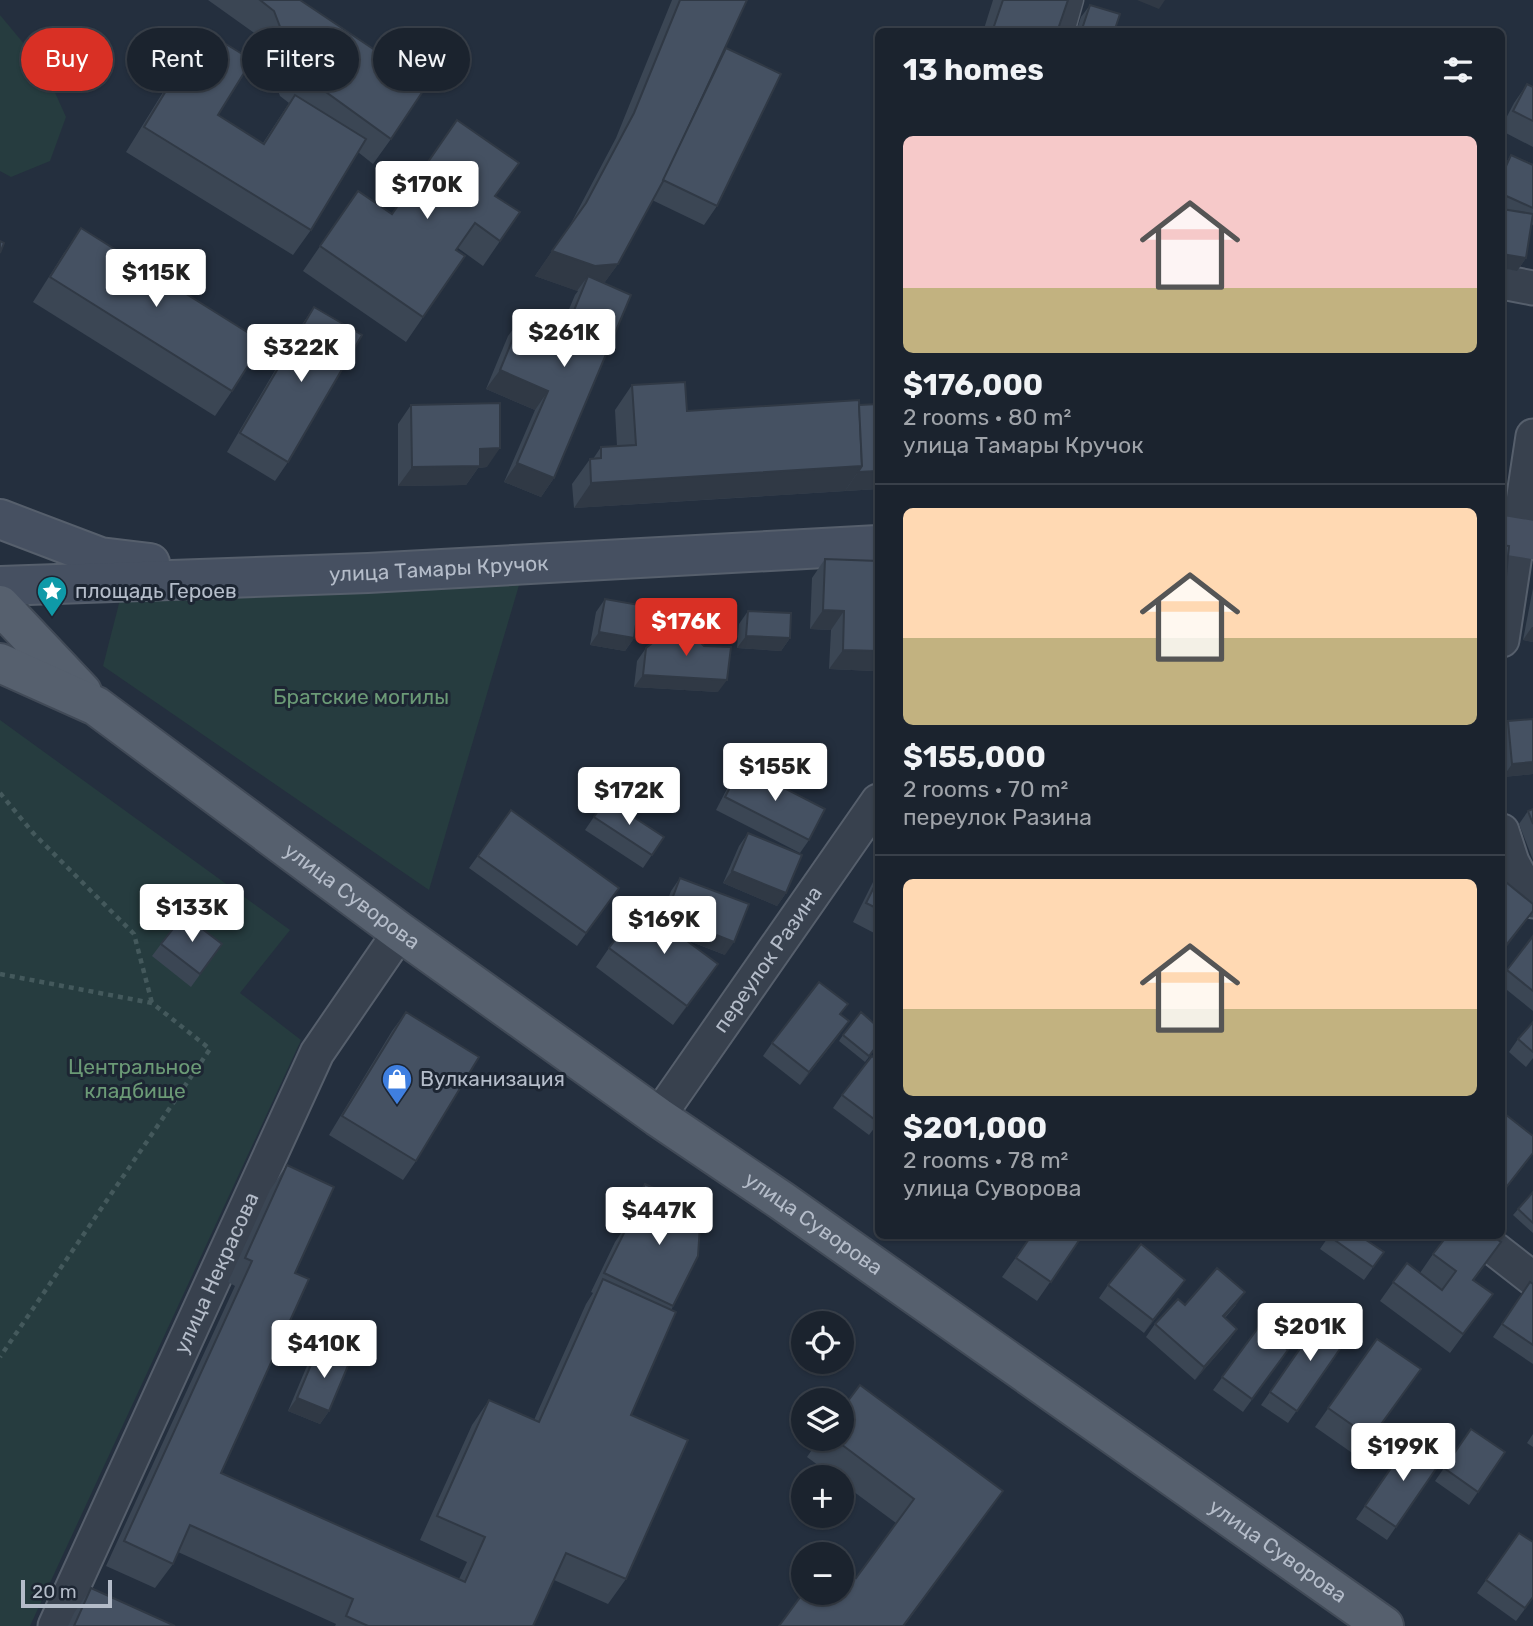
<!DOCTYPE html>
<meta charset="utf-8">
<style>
body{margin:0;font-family:Rubik,sans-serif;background:#282f3a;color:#f1f3f6;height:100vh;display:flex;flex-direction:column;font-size:26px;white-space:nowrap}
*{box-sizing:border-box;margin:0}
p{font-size:23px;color:#a0a4aa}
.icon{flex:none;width:38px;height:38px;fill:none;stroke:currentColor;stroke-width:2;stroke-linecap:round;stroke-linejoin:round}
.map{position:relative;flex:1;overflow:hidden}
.details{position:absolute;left:875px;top:28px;width:630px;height:1211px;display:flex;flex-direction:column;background:#1b232e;border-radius:10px;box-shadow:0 2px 5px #0004,0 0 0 2px #39404a}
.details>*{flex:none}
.top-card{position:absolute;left:21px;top:28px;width:665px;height:63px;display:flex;gap:14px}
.fabs{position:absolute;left:791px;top:1311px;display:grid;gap:14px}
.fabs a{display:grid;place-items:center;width:63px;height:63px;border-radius:50%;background:#1b232e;box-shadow:0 2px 5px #0004,0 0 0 2px #39404a;font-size:35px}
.scale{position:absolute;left:21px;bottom:18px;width:91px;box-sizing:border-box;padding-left:7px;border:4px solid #b4bcc9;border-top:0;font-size:19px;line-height:24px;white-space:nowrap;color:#b4bcc9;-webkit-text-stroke:5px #1d2633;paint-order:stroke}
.price{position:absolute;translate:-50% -60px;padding:0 16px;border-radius:7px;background:#fff;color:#222;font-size:23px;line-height:46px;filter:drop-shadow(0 2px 4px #0008)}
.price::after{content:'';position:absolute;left:50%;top:42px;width:21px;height:16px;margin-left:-10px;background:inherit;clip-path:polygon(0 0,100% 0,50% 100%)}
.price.on{background:#d93025;color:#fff}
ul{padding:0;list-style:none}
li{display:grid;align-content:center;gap:14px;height:371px;padding:0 28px}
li+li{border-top:2px solid #39404a}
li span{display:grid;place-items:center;height:217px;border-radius:10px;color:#555}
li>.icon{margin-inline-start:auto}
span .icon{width:126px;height:126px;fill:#fffc;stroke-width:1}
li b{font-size:30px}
h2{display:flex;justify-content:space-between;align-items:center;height:84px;padding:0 28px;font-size:30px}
.chip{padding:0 24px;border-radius:32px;background:#1b232e;box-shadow:0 2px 5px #0004,0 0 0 2px #39404a;font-size:24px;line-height:63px}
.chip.on{background:#d93025;color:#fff}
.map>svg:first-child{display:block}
</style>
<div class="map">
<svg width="1533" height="1626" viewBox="0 0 1533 1626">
<rect width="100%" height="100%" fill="#242f3e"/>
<g fill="#263c3f">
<polygon points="0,15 44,68 66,117 50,161 11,177 0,171"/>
<polygon points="522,575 429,890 103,666 125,580"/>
<polygon points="0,720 290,930 240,993 301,1040 30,1626 0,1626"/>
</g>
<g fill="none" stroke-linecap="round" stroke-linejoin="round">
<g stroke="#565f6c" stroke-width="21">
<polyline id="lane" points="1065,32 1074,0"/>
</g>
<g stroke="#565f6c" stroke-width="37">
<g id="street">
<polyline points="1502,282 1533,288"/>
<polyline points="1502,640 1533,436"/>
<polyline points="1502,831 1512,862 1533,901"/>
<path id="s1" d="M658,1117L878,801"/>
<polyline points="1478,1236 1533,1279"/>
<path id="s2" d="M55,1626L317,1053L400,932"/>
</g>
</g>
<g stroke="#565f6c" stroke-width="42">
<g id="secondary">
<polyline points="0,519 100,557 150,563"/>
<polyline points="1502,535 1533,540"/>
<path id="s3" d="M0,586L368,573L878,545"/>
</g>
</g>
<g stroke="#414a57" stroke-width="42">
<g id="primary">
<polyline points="0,605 82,692"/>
<path id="s4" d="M0,663L96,706L400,932L658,1117L782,1201L1384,1626"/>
</g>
</g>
<g stroke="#44595c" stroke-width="4.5" stroke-dasharray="5 5" stroke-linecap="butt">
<polyline points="0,793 34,834 134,934 152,1003"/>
<polyline points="0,974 152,1003 210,1049 0,1357"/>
</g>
<use href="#lane" stroke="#38414e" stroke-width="18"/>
<use href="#street" stroke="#38414e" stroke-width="33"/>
<use href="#secondary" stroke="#465061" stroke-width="38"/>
<use href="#primary" stroke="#56606e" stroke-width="38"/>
</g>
<g fill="#3b4654">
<polygon points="208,0 300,0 391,139 373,164 358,152 311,230 293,255 126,152 186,55 203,30 218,115 263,143 289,103 280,96 257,35"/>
<polygon points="672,0 747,0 723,53 717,206 704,225 652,200 618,264 604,283 554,478 541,497 504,482 535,410 486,389 508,336 522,317 559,333 575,295 578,291 535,276 569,227 616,138"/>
<polygon points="993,0 1068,0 1057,32 983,32"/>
<polygon points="1090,5 1114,32 1076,32 1081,17"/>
<polygon points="1527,84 1533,87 1533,147 1502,131 1502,126 1514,103"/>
<polygon points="1511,155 1533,164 1533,225 1531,224 1526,258 1517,271 1502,268 1502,169"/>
<polygon points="358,191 392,214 495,196 520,212 483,266 458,248 456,250 465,256 406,342 303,271"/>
<polygon points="81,228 232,391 215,416 33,302 64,253"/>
<polygon points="314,307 288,462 275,481 227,452 301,326"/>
<polygon points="632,385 687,411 859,405 878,489 574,508 572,484 590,459 593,459 601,447 617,446 615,410"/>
<polygon points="411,405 487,467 478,468 466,485 398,486 398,424"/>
<polygon points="825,559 874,671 829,669 831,630 810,629 812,578"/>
<polygon points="1533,588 1533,642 1523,640"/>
<polygon points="605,599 634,638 625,651 590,645 596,612"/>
<polygon points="748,611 790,638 781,651 737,648 739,624"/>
<polygon points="646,648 718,692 634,687 637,661"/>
<polygon points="1508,721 1533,774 1503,777 1502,760 1502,730"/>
<polygon points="741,766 809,840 800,853 716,810 732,779"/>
<polygon points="606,799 664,837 643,868 585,830"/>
<polygon points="1533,809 1533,860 1519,824 1528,811"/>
<polygon points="511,810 619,888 577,946 469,868"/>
<polygon points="748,833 786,893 777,906 723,883 739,846"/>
<polygon points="878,872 878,935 853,922"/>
<polygon points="680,878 725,955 684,939 718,964 673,1025 596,967 609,948 660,920 671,891"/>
<polygon points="1533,936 1533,1011 1502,986 1502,977"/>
<polygon points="161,944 222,944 191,987 152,956"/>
<polygon points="406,1012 416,1161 403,1180 329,1135 392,1031"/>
<polygon points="840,1014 840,1034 800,1085 763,1056 772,1043"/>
<polygon points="1533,1022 1533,1058 1526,1067 1509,1052 1518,1039"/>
<polygon points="843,1035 878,1045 865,1062 839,1041"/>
<polygon points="878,1061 878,1123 869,1135 833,1108 842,1095"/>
<polygon points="287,1165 295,1273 221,1473 459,1579 467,1562 420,1540 472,1425 489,1400 534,1420 586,1304 593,1293 591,1292 615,1242 625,1227 621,1224 632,1203 645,1184 673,1306 631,1415 626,1579 608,1604 554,1580 533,1626 335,1626 336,1624 178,1552 173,1564 155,1588 106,1566 235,1286 228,1282 270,1190"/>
<polygon points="1533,1192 1533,1233 1513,1215"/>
<polygon points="1031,1236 1082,1236 1037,1301 1002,1277"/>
<polygon points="1329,1236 1384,1252 1364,1280 1320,1249"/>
<polygon points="1433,1254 1488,1261 1474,1280 1493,1294 1450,1353 1380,1301 1407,1263 1420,1273"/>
<polygon points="1533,1284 1533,1364 1493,1337 1521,1295"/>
<polygon points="1108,1285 1176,1292 1144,1333 1099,1298"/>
<polygon points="1185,1305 1236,1305 1225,1318 1237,1329 1228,1342 1195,1380 1146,1337 1155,1324"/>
<polygon points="1324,1314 1351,1333 1288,1423 1261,1405"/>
<polygon points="1258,1328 1288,1350 1243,1412 1213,1390"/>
<polygon points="1377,1339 1421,1369 1358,1457 1315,1427"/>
<polygon points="318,1348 329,1411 320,1424 288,1411 309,1361"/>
<polygon points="1471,1429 1505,1452 1469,1505 1435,1481"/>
<polygon points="1533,1434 1533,1447 1527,1443"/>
<polygon points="820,1438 842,1438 1003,1491 904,1626 779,1626 856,1578 896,1523 842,1483 842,1477 834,1477 807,1457"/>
<polygon points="1411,1439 1442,1460 1387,1540 1356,1519"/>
<polygon points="1519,1533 1533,1598 1516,1621 1477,1593"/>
<polygon points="91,1588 175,1626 68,1626 74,1613"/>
</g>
<g fill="#303945">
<polygon points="1137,0 1165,0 1159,9"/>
<polygon points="552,251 618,264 600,289 588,276 577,291 535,276"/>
<polygon points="1502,254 1526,258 1517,271 1502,268"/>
<polygon points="500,370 548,391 535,410 486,389"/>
<polygon points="500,448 487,467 478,468 466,485 398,486 412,467 480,449"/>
<polygon points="517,463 554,478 541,497 504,482"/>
<polygon points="862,466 845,491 574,508 591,483"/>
<polygon points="878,471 878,489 845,491 858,472"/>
<polygon points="823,610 844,611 831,630 810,629"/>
<polygon points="1532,627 1533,627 1533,642 1523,640"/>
<polygon points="599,632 634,638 625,651 590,645"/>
<polygon points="746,636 790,638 781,651 737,648"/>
<polygon points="843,650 878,651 878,664 874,671 829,669"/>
<polygon points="643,675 727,680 718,692 634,687"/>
<polygon points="1533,762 1533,774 1503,777 1512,764"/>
<polygon points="732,871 786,893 777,906 723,883"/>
<polygon points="1533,911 1523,925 1502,953 1503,949"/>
<polygon points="666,915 734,942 725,955 657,928"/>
<polygon points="718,964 705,983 673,1025 687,1006"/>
<polygon points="849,1021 840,1034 800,1085 809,1072"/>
<polygon points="1533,1153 1533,1154 1502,1194 1504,1190"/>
<polygon points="1185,1280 1176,1292 1144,1333 1153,1320"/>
<polygon points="1245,1292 1236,1305 1214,1329 1223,1316"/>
<polygon points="1237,1329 1228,1342 1195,1380 1204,1367"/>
<polygon points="297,1398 329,1411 320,1424 288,1411"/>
<polygon points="1003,1491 986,1515 903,1626"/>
</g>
<g fill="#455162" stroke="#303945" stroke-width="2">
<polygon points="260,0 300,0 427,85 391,139 297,71 274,11"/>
<polygon points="680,0 747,0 667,174 618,264 595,266 552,251 586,203 634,113"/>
<polygon points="1003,0 1068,0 1057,32 992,32"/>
<polygon points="1090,5 1120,14 1114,32 1081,32"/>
<polygon points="203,30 252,60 218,115 264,144 295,95 366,139 311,230 144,127"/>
<polygon points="726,48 781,74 717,206 663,180"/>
<polygon points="1527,84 1533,87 1533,121 1513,111"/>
<polygon points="457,120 519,163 495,196 520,212 500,241 475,223 456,250 465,256 423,317 320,246 358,191 392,214"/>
<polygon points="1511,155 1533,165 1533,208 1502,194 1502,175"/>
<polygon points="1502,209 1533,214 1526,258 1502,254"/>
<polygon points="81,228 263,342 232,391 50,277"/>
<polygon points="0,241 4,243 0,253"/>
<polygon points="588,276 631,295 554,478 517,463 548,391 500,370 522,317 564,335"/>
<polygon points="314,307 362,335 288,462 240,433"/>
<polygon points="685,382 687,411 859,400 862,466 591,483 590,459 601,458 601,447 636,445 632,385"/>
<polygon points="500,403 500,448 480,449 480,466 412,467 411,405"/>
<polygon points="878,404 878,471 858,472 862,466 859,405"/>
<polygon points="1502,545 1509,546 1502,616"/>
<polygon points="825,559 878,561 878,651 843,650 844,611 823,610"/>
<polygon points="605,599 639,605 634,638 599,632"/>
<polygon points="748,611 791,613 790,638 746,636"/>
<polygon points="665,633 692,634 704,646 731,647 727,680 643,675 646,648"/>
<polygon points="1533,719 1533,762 1512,764 1508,721"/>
<polygon points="741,766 825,809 809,840 725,797"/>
<polygon points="606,799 664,837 652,855 594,817"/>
<polygon points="1533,809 1533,824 1528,811"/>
<polygon points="511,810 619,888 586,933 478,856"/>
<polygon points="748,833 802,855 786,893 732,871"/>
<polygon points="680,878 749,904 734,942 666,915"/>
<polygon points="878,879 878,909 866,903"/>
<polygon points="1502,879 1533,904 1533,911 1503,949 1502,948"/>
<polygon points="640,906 718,964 687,1006 609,948"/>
<polygon points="184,915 222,944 200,974 161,944"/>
<polygon points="1533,936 1533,991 1507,970"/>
<polygon points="819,982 848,1004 840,1014 849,1021 809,1072 772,1043"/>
<polygon points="406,1012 479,1057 416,1161 342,1116"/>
<polygon points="861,1012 878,1027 878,1044 869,1056 843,1035"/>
<polygon points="1533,1022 1533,1052 1518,1039"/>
<polygon points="872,1056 878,1061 878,1122 842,1095"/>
<polygon points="1505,1114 1533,1136 1533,1153 1504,1190 1502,1188 1502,1117"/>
<polygon points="287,1165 334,1187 295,1273 309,1279 221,1473 465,1582 485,1537 437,1516 489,1400 539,1422 603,1279 676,1312 631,1415 688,1440 626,1579 566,1553 533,1626 368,1626 346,1616 353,1599 190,1525 173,1564 124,1541 252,1261 245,1258"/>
<polygon points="645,1184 701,1210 698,1256 673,1306 604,1273 629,1223 642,1229 647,1213 634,1205"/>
<polygon points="1533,1192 1533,1223 1518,1209"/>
<polygon points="1031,1236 1082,1236 1051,1282 1016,1258"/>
<polygon points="1329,1236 1360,1236 1384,1252 1373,1267"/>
<polygon points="1447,1236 1492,1236 1501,1242 1473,1280 1493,1294 1463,1334 1393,1282 1407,1263 1442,1290 1456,1271 1433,1254"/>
<polygon points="1141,1244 1185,1280 1153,1320 1108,1285"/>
<polygon points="1217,1268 1245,1292 1223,1316 1237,1329 1204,1367 1155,1324 1178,1299 1185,1305"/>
<polygon points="1530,1282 1533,1284 1533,1345 1502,1324"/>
<polygon points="1324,1314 1351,1333 1297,1411 1270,1392"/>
<polygon points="1258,1328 1288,1350 1252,1399 1222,1377"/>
<polygon points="1377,1339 1421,1369 1371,1438 1328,1408"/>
<polygon points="318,1348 350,1361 329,1411 297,1398"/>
<polygon points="860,1385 1003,1491 903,1626 779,1626 804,1592 842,1592 842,1568 856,1578 914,1499 833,1438 842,1438 842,1409"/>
<polygon points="1471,1429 1505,1452 1478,1492 1444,1468"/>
<polygon points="1411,1439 1442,1460 1396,1527 1365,1506"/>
<polygon points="1519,1533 1533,1542 1533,1597 1525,1608 1486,1580"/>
<polygon points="91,1588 175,1626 74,1626"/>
</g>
<defs>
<g id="sight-pin" transform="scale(1.575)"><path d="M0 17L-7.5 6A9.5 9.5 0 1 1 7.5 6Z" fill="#0f9aa8" stroke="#1d2633"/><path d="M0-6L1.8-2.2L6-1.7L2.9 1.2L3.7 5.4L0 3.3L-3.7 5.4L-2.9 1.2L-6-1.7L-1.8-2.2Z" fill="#fff"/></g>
<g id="shop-pin" transform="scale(1.575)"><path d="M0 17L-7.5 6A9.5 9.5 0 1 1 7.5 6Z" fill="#3f7fe0" stroke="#1d2633"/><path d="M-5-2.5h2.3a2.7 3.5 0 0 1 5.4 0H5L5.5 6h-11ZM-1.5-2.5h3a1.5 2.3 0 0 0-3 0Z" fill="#fff"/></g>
</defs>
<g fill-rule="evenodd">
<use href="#sight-pin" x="52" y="591"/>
<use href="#shop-pin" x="397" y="1079"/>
</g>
<g text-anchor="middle" stroke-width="6" stroke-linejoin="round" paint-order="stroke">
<g font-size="21" fill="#b4bcc9" stroke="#1d2633">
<text dy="7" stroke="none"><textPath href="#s3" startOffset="439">улица Тамары Кручок</textPath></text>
<text dy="7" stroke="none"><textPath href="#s4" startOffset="424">улица Суворова</textPath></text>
<text dy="7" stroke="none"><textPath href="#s1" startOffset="192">переулок Разина</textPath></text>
<text dy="7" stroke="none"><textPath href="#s4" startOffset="990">улица Суворова</textPath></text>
<text dy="7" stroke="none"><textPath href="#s2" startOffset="388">улица Некрасова</textPath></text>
<text dy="7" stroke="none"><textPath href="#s4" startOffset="1558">улица Суворова</textPath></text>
</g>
<g font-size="21" fill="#b4bcc9" stroke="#1d2633" text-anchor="start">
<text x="75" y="598">площадь Героев</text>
<text x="420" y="1086">Вулканизация</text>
</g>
<g font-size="21" fill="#6b9a76" stroke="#1d2633">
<text x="361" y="704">Братские могилы</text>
<text x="135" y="1074">Центральное<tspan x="135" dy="24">кладбище</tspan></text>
</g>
</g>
</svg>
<div class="fabs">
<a><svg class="icon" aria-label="locate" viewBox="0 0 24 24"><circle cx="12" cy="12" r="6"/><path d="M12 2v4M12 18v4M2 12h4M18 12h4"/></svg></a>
<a><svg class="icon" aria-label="layers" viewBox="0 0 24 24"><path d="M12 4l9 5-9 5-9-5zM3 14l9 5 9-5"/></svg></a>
<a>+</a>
<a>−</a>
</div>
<div class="scale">20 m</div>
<b class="price" style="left:427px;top:221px">$170K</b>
<b class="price" style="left:156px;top:309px">$115K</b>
<b class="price" style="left:564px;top:369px">$261K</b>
<b class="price" style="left:301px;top:384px">$322K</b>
<b class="price on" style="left:686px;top:658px">$176K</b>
<b class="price" style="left:775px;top:803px">$155K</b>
<b class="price" style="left:629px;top:827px">$172K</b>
<b class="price" style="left:192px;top:944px">$133K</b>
<b class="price" style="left:664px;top:956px">$169K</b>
<b class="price" style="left:659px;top:1247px">$447K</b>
<b class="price" style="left:1310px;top:1363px">$201K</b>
<b class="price" style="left:324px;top:1380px">$410K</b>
<b class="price" style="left:1403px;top:1483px">$199K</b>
<div class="top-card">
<a class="chip on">Buy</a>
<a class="chip">Rent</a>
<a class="chip">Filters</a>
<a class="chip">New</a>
</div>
<section class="details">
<h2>13 homes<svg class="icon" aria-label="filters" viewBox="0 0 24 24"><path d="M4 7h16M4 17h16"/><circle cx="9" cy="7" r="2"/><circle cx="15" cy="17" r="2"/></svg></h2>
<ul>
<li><span style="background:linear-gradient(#f6c9c9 70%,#c2b280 0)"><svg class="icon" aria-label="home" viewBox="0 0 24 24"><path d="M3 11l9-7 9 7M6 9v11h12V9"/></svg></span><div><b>$176,000</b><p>2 rooms · 80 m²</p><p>улица Тамары Кручок</p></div></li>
<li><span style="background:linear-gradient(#ffd9b3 60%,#c2b280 0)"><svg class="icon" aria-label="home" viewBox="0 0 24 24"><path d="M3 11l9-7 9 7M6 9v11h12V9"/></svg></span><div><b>$155,000</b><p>2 rooms · 70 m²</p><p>переулок Разина</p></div></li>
<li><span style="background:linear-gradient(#ffd9b3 60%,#c2b280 0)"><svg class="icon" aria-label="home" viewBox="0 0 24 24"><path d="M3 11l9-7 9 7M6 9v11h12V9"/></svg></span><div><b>$201,000</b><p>2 rooms · 78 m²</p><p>улица Суворова</p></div></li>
</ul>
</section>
</div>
